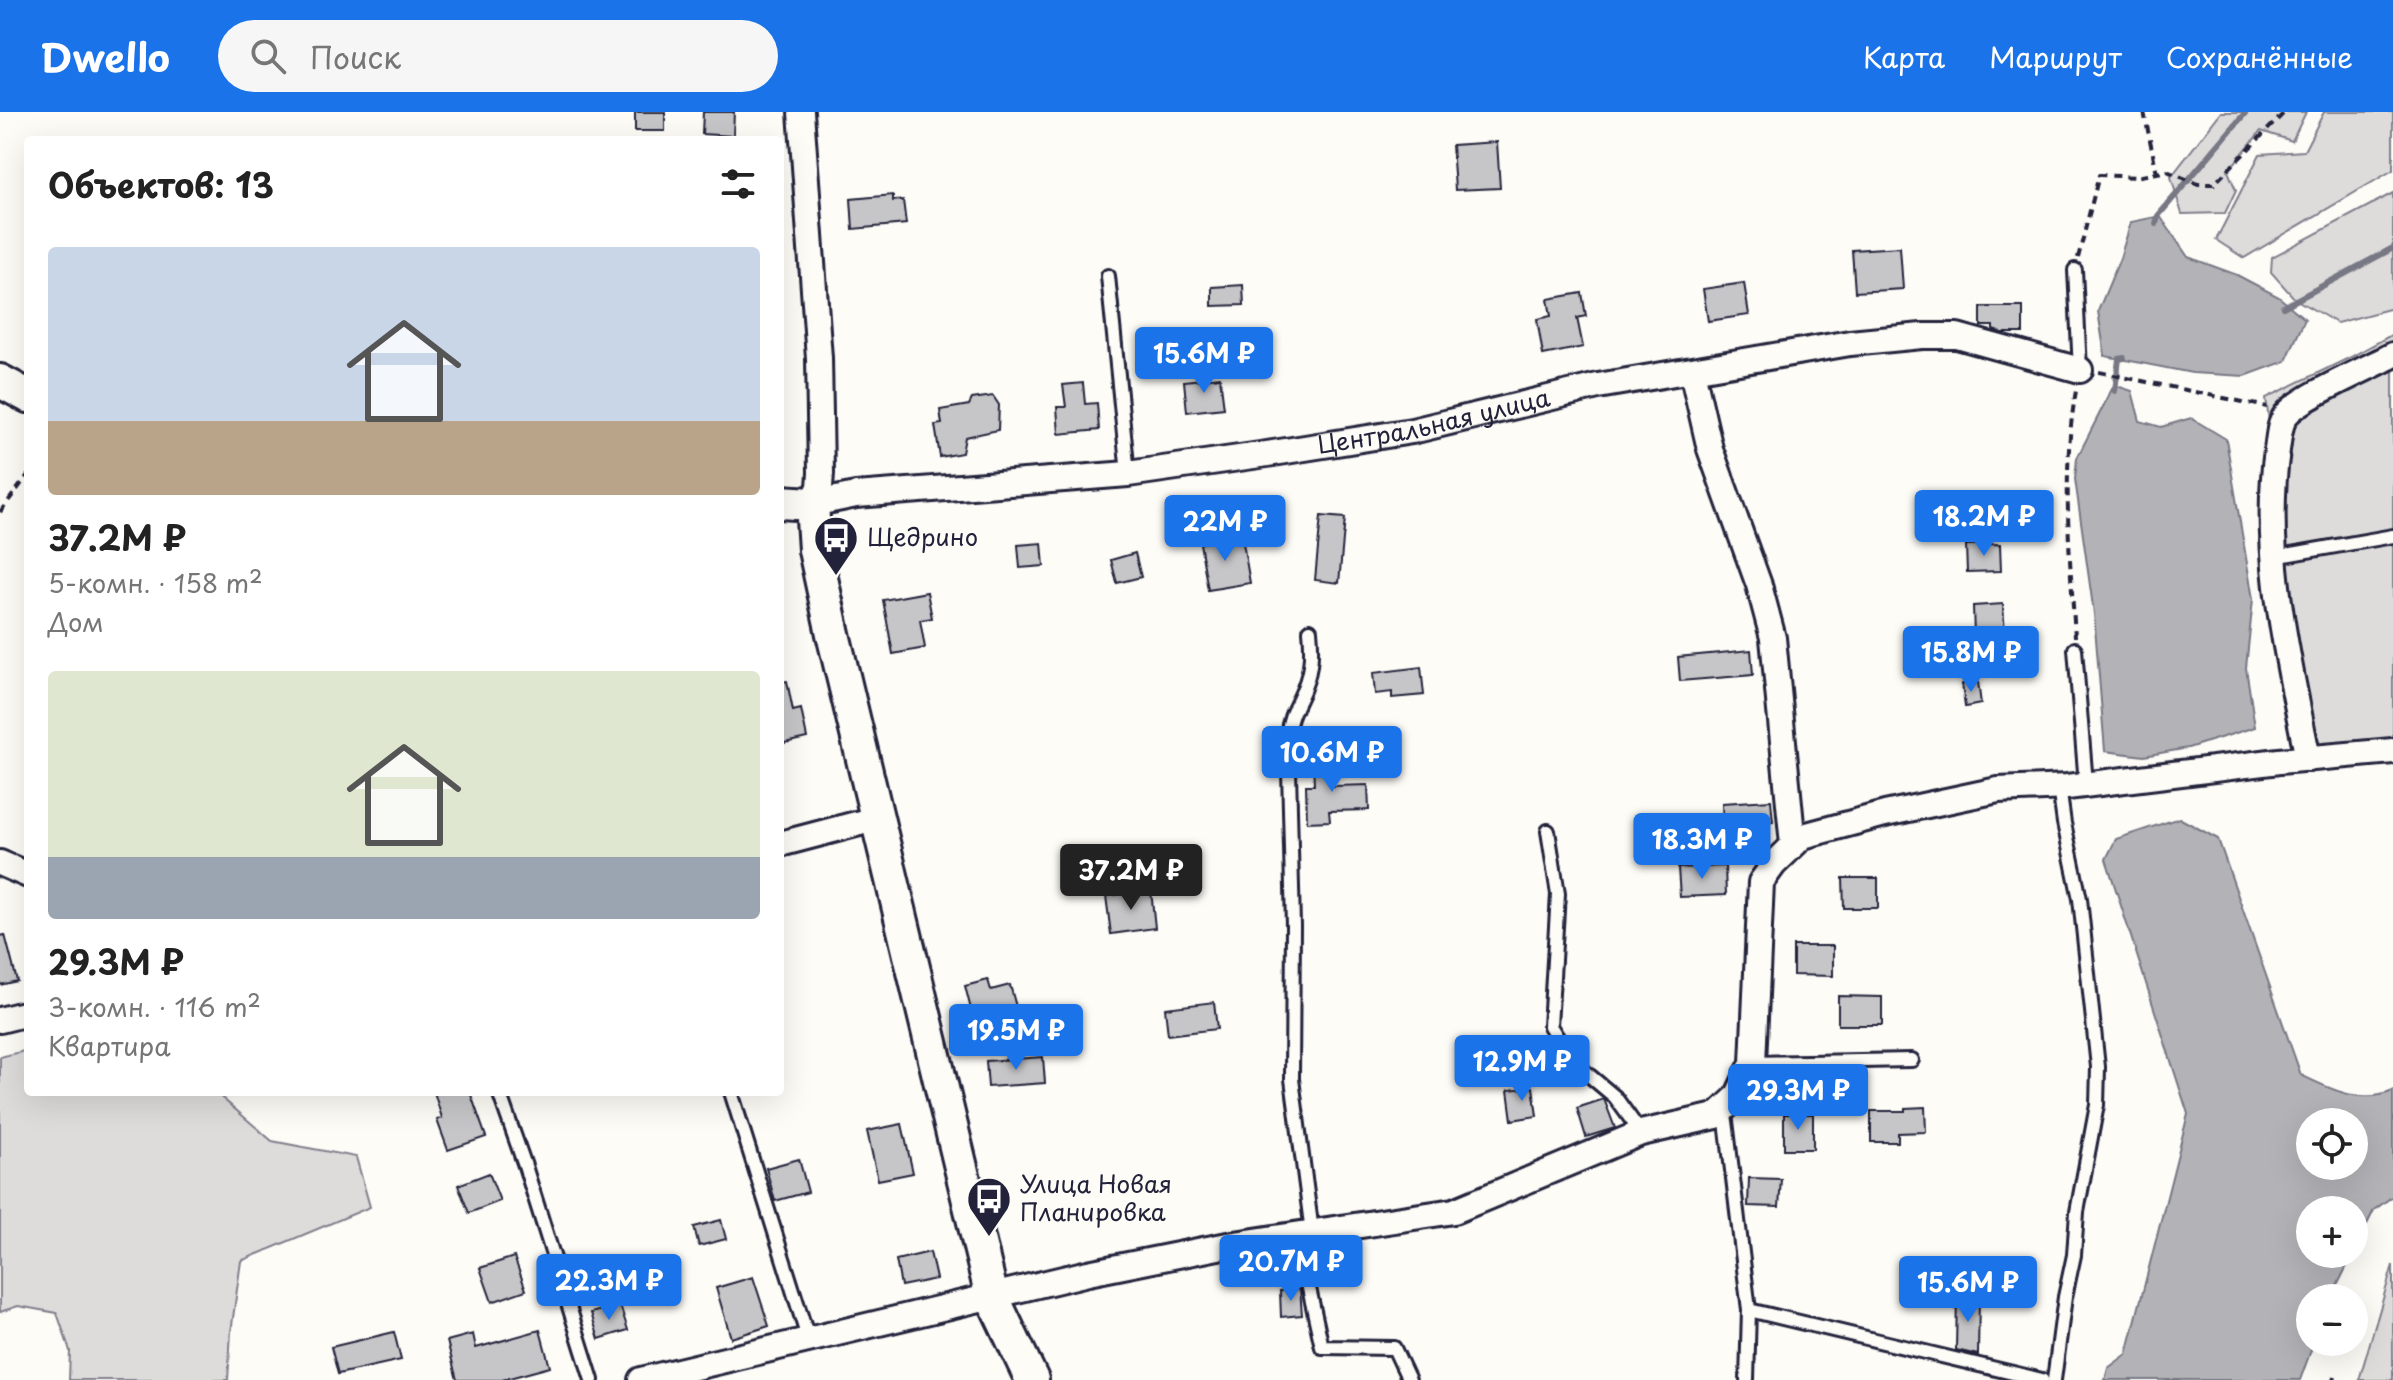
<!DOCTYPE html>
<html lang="ru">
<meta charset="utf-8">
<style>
body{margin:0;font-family:"Playpen Sans",sans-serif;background:#f6f6f6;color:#222;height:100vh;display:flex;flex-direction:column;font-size:30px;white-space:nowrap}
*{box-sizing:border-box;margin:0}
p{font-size:26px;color:#767676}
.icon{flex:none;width:44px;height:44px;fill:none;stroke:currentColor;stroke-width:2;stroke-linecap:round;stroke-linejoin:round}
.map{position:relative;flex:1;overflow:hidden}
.drawer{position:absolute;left:24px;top:24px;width:760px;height:960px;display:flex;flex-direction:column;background:#fff;border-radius:8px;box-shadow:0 8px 32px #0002}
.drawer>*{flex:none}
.controls{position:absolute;left:2296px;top:996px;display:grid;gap:16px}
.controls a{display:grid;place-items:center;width:72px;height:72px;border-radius:50%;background:#fff;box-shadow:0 8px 32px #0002;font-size:40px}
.price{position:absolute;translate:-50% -68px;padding:0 18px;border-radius:8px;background:#1a73e8;color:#fff;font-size:26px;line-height:52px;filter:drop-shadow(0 2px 4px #0008)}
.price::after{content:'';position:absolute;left:50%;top:48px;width:24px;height:18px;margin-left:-12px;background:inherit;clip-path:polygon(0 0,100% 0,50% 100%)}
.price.on{background:#222;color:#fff}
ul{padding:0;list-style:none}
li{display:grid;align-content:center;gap:16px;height:424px;padding:0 24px}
li span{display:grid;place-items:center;height:248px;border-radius:8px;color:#555}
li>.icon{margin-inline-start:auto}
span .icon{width:144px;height:144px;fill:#fffc;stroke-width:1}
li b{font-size:34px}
h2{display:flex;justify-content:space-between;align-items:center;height:96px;padding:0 24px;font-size:34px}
header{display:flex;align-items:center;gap:48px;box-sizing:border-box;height:112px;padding:0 40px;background:#1a73e8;color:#fff}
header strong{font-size:38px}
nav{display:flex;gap:44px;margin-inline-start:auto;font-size:28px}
.search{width:560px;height:72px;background:#f6f6f6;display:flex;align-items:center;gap:20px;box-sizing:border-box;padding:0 28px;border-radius:44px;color:#767676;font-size:30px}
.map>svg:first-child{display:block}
</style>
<header>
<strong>Dwello</strong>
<div class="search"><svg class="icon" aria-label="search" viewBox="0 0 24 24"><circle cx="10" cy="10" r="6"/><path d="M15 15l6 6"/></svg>Поиск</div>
<nav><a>Карта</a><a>Маршрут</a><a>Сохранённые</a></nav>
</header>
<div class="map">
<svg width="2393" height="1268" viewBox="0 0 2393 1268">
<rect width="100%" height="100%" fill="#fdfcf7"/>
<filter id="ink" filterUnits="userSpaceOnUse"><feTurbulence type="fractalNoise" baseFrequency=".0125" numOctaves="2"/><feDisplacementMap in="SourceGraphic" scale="16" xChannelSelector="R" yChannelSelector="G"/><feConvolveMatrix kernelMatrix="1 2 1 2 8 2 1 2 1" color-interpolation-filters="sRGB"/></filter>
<g filter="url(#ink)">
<g fill="#dddcdb" stroke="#807f8b" stroke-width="2">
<polygon points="2221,0 2306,0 2292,29 2261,19 2228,59 2236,78 2225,101 2182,102 2171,65"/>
<polygon points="2324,0 2393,0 2393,58 2244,146 2216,128 2260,42 2304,39"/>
<polygon points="2393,81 2393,196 2337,211 2295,187 2271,160 2272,145"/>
<polygon points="2393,222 2393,627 2329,637 2311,629 2266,286 2353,244"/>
<polygon points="28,938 28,980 215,980 272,1029 356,1045 370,1095 241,1149 231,1220 228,1268 69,1268 70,1239 57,1201 18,1194 0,1200 0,945"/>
<polygon points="2393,1153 2393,1268 2359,1268"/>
</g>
<g fill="#b2b2b7" stroke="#787885" stroke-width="2" fill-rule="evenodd">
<polygon points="2160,104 2188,145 2237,163 2279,185 2305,207 2286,249 2245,264 2192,261 2105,244 2098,199 2120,146 2131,110"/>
<polygon points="2114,273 2132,279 2140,309 2161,315 2191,306 2226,327 2253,487 2246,556 2255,615 2188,636 2144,644 2105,639 2094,502 2075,367 2077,346"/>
<path d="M2179,706L2218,727L2301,963C2330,977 2361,993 2393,979V1084L2374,1098L2354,1139V1098H2310V1142H2353L2331,1186H2310V1230H2314L2300,1268H2105L2108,1256L2127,1242L2188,1002L2106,747L2116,727ZM2354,1010V1054H2310V1010Z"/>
</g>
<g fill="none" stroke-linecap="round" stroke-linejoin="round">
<g stroke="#787885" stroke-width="6">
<polyline points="2156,112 2158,104 2246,0"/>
<polyline points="2283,195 2393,136"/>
<polyline points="2115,279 2119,247 2124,246"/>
</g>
</g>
<g fill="#c6c6c8" stroke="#22223b" stroke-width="2">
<rect x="635" y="0" width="30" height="19"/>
<polygon points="703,0 734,0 733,24 702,22"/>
<polygon points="1497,30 1500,76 1455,78 1452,33"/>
<polygon points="893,83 893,89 903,88 906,112 853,117 851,87"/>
<polygon points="1900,135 1903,177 1855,180 1852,138"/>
<polygon points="1744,171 1749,203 1708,209 1703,177"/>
<polygon points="1243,173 1244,193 1212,194 1212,175"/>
<polygon points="1582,181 1586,204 1577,206 1583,235 1543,243 1537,207 1551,204 1548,187"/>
<polygon points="1981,195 2023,195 2023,221 2002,221 1993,218 1993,214 1981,214"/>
<polygon points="1220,265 1224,296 1187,300 1184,269"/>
<polygon points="1083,271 1085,292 1097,291 1099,318 1059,322 1057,295 1066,295 1063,273"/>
<polygon points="993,284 999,293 998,318 965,325 962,341 940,345 935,313 942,312 940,298 969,293 972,287"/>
<polygon points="1321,404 1345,406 1339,471 1315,468"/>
<polygon points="1242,425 1250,471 1208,478 1200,431"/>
<polygon points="1042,431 1044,454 1020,456 1018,433"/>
<polygon points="2000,432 2001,459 1967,460 1966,433"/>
<polygon points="1135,441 1141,465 1117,471 1111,448"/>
<polygon points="927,480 932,506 920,508 925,536 893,542 883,488"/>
<polygon points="2003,492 2005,522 1974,523 1973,494"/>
<polygon points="1751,538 1753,563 1680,569 1678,545"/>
<polygon points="1421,555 1424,583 1392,586 1392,580 1375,582 1373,561"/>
<polygon points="787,569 793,599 801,597 807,626 780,632 780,570"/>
<polygon points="1978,570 1981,592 1965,595 1962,572"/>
<polygon points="1313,646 1332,646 1333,674 1368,673 1369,698 1329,699 1330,709 1307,710 1306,673 1314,673"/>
<polygon points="1771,688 1773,710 1723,714 1722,691"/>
<polygon points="1725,754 1726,783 1680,785 1678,756"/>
<polygon points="1843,766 1878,766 1878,796 1844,796"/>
<polygon points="1151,778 1155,816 1111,822 1106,784"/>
<polygon points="5,823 17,869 0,873 0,824"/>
<polygon points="1793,834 1833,834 1833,864 1793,863"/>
<polygon points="988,868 991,878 1010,873 1018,902 975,913 965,874"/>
<polygon points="1838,884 1882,885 1882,913 1838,913"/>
<polygon points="1214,890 1217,917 1168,923 1165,896"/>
<polygon points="1043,945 1045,971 988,975 986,949"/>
<polygon points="1533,975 1537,1004 1512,1008 1508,978"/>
<polygon points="434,980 470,980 486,1025 448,1038 437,1008 442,1006"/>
<polygon points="1604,987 1615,1016 1586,1025 1577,996"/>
<polygon points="1925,995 1926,1020 1898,1021 1898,1030 1871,1030 1871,999 1905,999 1905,996"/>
<rect x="1784" y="1002" width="29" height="35"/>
<polygon points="902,1012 913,1061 878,1068 867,1019"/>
<polygon points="799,1047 808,1080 775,1089 766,1056"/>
<polygon points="489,1061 500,1089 469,1101 458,1073"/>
<polygon points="1749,1066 1781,1067 1779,1095 1748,1094"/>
<polygon points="721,1108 726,1127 699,1134 694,1115"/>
<polygon points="930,1140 936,1167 901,1174 896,1148"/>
<polygon points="514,1145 526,1178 492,1190 480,1156"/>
<polygon points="753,1165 769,1214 731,1226 716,1176"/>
<polygon points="1300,1177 1302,1203 1281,1205 1280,1179"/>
<polygon points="1957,1183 1979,1183 1978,1243 1956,1238"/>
<polygon points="620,1193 628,1218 599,1227 591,1201"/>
<polygon points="540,1218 550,1255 502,1268 457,1268 447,1229 473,1222 476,1236"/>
<polygon points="394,1220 401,1248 338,1262 331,1235"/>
</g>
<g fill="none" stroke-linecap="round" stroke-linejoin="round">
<g stroke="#22223b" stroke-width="18">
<g id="lane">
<polyline points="2075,158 2080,258"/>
<polyline points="1108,164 1128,362"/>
<polyline points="2274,445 2393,424"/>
<path d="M1310,518C1312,539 1312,556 1304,576C1298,592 1289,603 1288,620L1293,814L1292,967L1312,1120"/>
<polyline points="2075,537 2086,672"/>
<polyline points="1548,719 1558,782 1550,914 1572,949 1615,985 1641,1021"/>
<polyline points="1753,951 1912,948"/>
<polyline points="499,980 525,1054 592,1268"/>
<polyline points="731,980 808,1226"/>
<polyline points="1722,999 1726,1009 1749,1198 1747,1268"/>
<polyline points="1297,1122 1322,1235 1394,1236 1409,1268"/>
<polyline points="1749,1198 2042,1268"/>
<polyline points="2054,1268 2065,1185 2074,1143 2077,1100 2097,993 2098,955 2080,787 2064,711 2059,675"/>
</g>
</g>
<g stroke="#22223b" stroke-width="30">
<g id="street">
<polyline points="801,0 819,246 821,361 820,375 812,392"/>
<polyline points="1692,259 1710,337 1759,473 1773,526 1793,733"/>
<path id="s1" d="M812,392L856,383L1128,362L1267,342L1412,319L1598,274L1850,231L1922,224H1957L2080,258"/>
<path d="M2308,647C2288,545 2262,442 2277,338C2279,326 2279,312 2286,303C2300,285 2369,256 2393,243"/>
<polyline points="780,732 875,707"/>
<polyline points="0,751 28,763"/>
<polyline points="0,908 28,901"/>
<polyline points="641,1268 1088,1161 1228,1133 1454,1099 1641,1021 1716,1004 1737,985 1753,951 1761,770 1774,752 1803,724 1885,702 1998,678 2067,675 2279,649 2393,639"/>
</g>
</g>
<g stroke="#22223b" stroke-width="38">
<g id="secondary">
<polyline points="0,269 28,284"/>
<polyline points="780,390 812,392 815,438 833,522 987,1164 991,1182 1032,1268"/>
</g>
</g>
<g stroke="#22223b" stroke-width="4" stroke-dasharray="8 6" stroke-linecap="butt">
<polyline points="2144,0 2157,61"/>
<polyline points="2078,146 2099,63 2136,65 2167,59 2198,72 2214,72 2285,0"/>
<polyline points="2099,260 2267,295"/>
<polyline points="0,400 28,363"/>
<path d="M2075,525C2070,443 2061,360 2076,279"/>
<polyline points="2334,1268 2335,1264"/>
</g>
<use href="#lane" stroke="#fdfcf7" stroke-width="12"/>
<use href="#street" stroke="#fdfcf7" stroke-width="24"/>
<use href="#secondary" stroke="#fdfcf7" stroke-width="32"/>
</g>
</g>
<defs>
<g id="bus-pin" transform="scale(2.3)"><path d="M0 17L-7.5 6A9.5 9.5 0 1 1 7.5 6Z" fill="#22223b" stroke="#fdfcf7"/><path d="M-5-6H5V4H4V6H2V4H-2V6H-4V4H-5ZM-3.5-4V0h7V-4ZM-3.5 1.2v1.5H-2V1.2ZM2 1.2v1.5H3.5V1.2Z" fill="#fff"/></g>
</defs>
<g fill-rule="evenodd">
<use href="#bus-pin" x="836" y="426"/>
<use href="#bus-pin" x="989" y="1087"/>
</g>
<g text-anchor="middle" stroke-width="8" stroke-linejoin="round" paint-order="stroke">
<g font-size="24" fill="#22223b" stroke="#fdfcf7">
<text dy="8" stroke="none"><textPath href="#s1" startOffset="628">Центральная улица</textPath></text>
</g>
<g font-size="24" fill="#22223b" stroke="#fdfcf7" text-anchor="start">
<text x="867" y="434">Щедрино</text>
<text x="1020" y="1081">Улица Новая<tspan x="1020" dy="28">Планировка</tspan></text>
</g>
</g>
</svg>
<div class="controls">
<a><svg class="icon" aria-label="locate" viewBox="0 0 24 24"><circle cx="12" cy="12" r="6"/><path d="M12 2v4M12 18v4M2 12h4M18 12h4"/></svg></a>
<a>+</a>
<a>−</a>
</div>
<b class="price" style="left:1204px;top:283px">15.6M ₽</b>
<b class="price" style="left:1984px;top:446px">18.2M ₽</b>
<b class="price" style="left:1225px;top:451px">22M ₽</b>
<b class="price" style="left:1971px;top:582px">15.8M ₽</b>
<b class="price" style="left:1332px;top:682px">10.6M ₽</b>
<b class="price" style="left:1702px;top:769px">18.3M ₽</b>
<b class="price on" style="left:1131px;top:800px">37.2M ₽</b>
<b class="price" style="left:1016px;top:960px">19.5M ₽</b>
<b class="price" style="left:1522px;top:991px">12.9M ₽</b>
<b class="price" style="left:1798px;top:1020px">29.3M ₽</b>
<b class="price" style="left:1291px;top:1191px">20.7M ₽</b>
<b class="price" style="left:609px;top:1210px">22.3M ₽</b>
<b class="price" style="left:1968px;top:1212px">15.6M ₽</b>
<section class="drawer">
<h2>Объектов: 13<svg class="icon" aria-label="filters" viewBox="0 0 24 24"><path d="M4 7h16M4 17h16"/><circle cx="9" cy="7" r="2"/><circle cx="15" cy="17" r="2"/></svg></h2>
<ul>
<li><span style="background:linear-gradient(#c9d6e8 70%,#b9a48a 0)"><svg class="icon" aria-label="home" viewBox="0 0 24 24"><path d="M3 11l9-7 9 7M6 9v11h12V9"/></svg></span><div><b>37.2M ₽</b><p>5-комн. · 158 m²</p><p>Дом</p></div></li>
<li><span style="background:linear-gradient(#dfe7d0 75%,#9aa5b1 0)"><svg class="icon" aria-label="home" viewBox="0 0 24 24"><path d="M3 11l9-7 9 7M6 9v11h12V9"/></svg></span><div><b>29.3M ₽</b><p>3-комн. · 116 m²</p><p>Квартира</p></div></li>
</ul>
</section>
</div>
